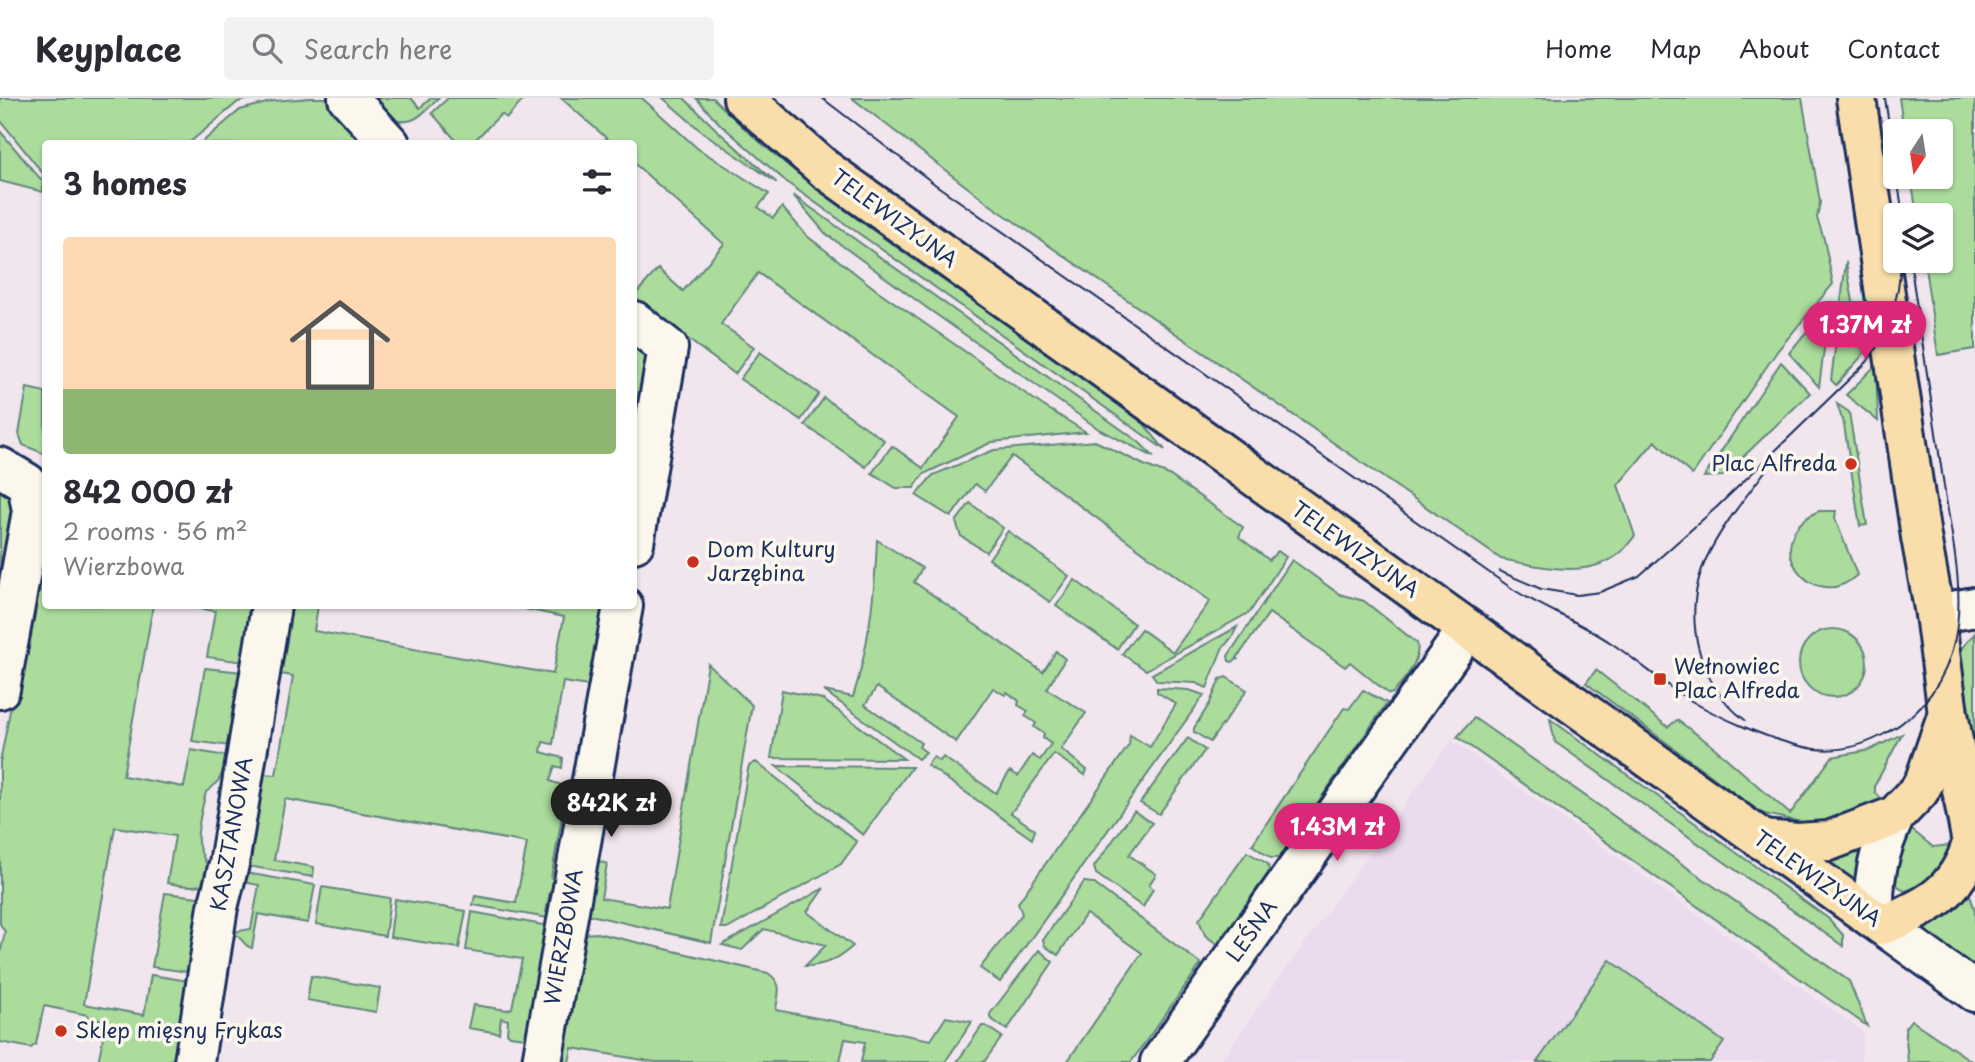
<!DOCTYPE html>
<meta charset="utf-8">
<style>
body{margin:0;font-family:"Playpen Sans",sans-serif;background:#f2f2f3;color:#2b2b33;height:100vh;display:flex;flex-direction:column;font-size:26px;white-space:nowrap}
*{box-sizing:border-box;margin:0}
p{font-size:23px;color:#7c7c81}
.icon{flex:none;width:38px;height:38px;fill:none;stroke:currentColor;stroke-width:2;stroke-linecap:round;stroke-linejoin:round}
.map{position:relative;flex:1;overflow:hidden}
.drawer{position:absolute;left:42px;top:42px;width:595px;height:469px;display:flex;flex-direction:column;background:#fff;border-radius:7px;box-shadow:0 2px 5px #0004}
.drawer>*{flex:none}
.needle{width:46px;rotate:192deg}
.fabs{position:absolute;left:1883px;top:21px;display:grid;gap:14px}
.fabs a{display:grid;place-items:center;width:70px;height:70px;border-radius:7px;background:#fff;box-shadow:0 2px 5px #0004;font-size:35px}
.price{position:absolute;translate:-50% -60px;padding:0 16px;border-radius:24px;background:#db2777;color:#fff;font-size:23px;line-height:46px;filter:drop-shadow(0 2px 4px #0008)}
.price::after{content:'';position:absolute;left:50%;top:42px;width:21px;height:16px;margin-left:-10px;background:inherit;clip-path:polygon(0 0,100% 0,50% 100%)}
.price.selected{background:#222;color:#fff}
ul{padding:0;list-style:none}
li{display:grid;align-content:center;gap:14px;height:371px;padding:0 21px}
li+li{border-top:2px solid #e1e1e2}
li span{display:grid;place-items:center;height:217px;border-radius:7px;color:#555}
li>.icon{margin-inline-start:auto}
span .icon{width:126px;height:126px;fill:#fffc;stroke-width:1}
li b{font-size:30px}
h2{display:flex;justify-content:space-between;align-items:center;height:84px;padding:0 21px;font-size:30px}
header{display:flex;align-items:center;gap:42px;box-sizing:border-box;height:98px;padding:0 35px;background:#fff;border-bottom:2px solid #e1e1e2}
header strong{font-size:33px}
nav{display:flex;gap:38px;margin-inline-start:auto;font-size:24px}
.search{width:490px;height:63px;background:#f2f2f3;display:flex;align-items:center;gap:18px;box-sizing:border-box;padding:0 24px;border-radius:7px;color:#7c7c81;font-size:26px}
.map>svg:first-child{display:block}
</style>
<header>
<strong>Keyplace</strong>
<div class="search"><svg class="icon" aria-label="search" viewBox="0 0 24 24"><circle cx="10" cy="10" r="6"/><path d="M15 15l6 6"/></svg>Search here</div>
<nav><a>Home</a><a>Map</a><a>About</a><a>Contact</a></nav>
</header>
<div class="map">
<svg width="1975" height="964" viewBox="0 0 1975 964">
<rect width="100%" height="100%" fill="#f1e6ed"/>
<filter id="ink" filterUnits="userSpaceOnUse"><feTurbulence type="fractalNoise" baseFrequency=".0143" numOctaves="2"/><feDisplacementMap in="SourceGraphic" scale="14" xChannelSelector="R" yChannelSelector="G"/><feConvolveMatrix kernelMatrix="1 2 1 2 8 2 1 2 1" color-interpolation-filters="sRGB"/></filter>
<g filter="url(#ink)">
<polygon fill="#eadbee" points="1451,642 1863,934 1861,964 1219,964"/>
<g fill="#abdc9c" stroke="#63867d" stroke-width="2">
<polygon points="0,0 254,0 238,4 189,45 46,46 45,78 0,22"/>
<polygon points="310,0 333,0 372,46 200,46 240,12 274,3"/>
<path d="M370,0H411L420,10L431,0H439C415,22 417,26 385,22Z"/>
<polygon points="448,0 525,0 507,20 501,16 472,45 459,46 432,15"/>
<polygon points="561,0 642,0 697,50 769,96 758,109 773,120 782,109 807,138 878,193 1042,307 1086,334 992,344 930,373 923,377 914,390 896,390 872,375 892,348 923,370 959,319 758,175 721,226 754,249 735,276 634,201 634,198 658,171 683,193 724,146 634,65 634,46 612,45"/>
<polygon points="663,0 684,0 721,36 777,85 701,33"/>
<path d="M696,0H713C763,51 821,94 878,136C966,199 1058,260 1144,326L1165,352L789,86L720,26Z"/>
<path d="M852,0H1802L1820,104L1817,120L1824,141L1833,186L1778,252L1692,377L1655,343L1618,387L1635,438C1630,443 1626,450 1620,455C1588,482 1538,468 1501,461L989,106Z"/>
<polygon points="1899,0 1975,0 1975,251 1938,257 1924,163 1941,163 1941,117 1917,117 1911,79 1941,79 1941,33 1904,33"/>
<polygon points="0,33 43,84 43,94 0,83"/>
<polygon points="793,97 1139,344 1154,359 1100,332 927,210 825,135"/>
<polygon points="1846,164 1853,204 1871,224 1873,241 1862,258 1836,287 1831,282"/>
<polygon points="1830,205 1819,289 1789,255"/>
<polygon points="634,235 648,256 634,367"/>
<polygon points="760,254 819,296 801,322 740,281"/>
<polygon points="1781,264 1810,295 1723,378 1704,379"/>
<polygon points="1876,267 1878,323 1846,297"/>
<polygon points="27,290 45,294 45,356 23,347 19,336"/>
<polygon points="824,300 884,342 866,369 805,327"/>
<polygon points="1837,306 1849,314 1867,427 1860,428 1844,327"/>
<polygon points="1095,343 1144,367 1169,377 1243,429 1239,439 1269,462 1278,453 1286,459 1250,514 1146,572 1122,556 1141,531 1173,554 1210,503 1012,358 985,393 975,386 951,419 916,397 933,377 994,352"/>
<polygon points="0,390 12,400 20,423 0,528"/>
<polygon points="970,405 1003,430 986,454 961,438 956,424"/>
<path d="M1819,413H1836L1835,420L1857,477C1813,519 1754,442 1819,413Z"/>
<path d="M45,433L46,508H153L123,678L184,689L191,652L226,658C223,675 221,684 206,694C203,707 196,732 198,744C199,753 205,761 208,770C214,796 181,787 167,785L175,738L115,729L84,906L144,917L151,877L189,883L179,951L173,961L165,964H98L107,922L88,920V917L44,908L36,946L31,950L0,944V856L5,834L0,826V664Z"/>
<polygon points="1008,433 1069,478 1050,504 989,461"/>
<path d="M877,442L922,470L914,484L1043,574L1056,553L1065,561L1047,591L1086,615L1061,651L1087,672L1085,677L1054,656L1011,715L1035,732L1032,741L927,667L933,659L940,663L943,659L996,695L1010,673L1018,678L1032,657L1040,662L1051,646L1043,640L1044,636L1034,629L1036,625L1025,618L1028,613L1018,607L1019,603L1007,594L1005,597L993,590L956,644L877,589L865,607L921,645L919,649L926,654L918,661L824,593L853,599C869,549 875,495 877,442Z"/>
<path d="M1292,462L1339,496L1364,503L1417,545C1421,564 1404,581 1393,595L1389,596L1350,564L1345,569L1269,515L1237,560L1238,561L1232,564L1229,563L1228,558Z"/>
<polygon points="1075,482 1134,526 1117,551 1056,508"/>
<polygon points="185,508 254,508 244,564 207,559 215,513"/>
<polygon points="290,508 318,508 314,533 553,576 564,519 525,511 526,508 581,508 608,512 595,589 563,584 553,646 543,644 541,654 563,660 562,670 555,668 550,683 561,687 556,715 562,719 551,780 561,786 560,792 550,793 546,814 554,819 554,821 473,807 475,798 516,805 527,745 285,701 274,762 314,769 313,779 236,766 237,752 252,745 264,676 276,677 293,578 268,574 283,546"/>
<polygon points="1237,529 1232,539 1222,551 1207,590 1196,585 1157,583 1152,576"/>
<circle cx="1833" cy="565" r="34"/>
<polygon points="1975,535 1975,654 1960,552"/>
<polygon points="708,566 752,607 711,845 586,816 590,760 607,766 601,800 667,811"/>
<polygon points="205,570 242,574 230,648 192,643"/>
<polygon points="1596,572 1668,629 1677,622 1710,646 1790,716 1832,659 1870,652 1902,636 1875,687 1875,694 1882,701 1857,717 1809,726 1761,715 1586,585"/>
<polygon points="1226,579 1247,592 1210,644 1194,634 1194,630 1210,605 1220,581"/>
<polygon points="1157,590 1189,592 1204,597 1000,884 980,870 1022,816 1018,805 1129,647 1130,637 1150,649 1176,606 1157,594"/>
<polygon points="782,592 822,601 904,661 771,660"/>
<polygon points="1363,592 1387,605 1279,760 1271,760 1252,747 1344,610 1349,611"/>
<polygon points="1474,620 1849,883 1867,928 1457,639"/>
<polygon points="1550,621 1829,821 1843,837 1843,848 1555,644"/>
<polygon points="1188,640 1205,652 1159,716 1140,705"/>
<polygon points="756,664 857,744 841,766 729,830 721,830 748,671 749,668"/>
<polygon points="776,668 912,669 863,737"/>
<polygon points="1134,713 1152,725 1129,757 1156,776 1149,787 1153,791 1143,809 1096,776 1094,769"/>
<path d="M1912,732L1933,749L1952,747C1940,773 1934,787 1904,793L1891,782L1904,741Z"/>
<polygon points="1865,743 1860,787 1821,759"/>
<polygon points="1247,754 1268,766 1269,774 1217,846 1205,837 1199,822"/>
<polygon points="234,773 315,787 308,825 258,816 252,850 247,848 234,834 251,831 259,787 232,782"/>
<polygon points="1084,784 1093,785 1201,866 1131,964 1067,964 1142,855 1086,816 1058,857 1045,848 1043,842"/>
<polygon points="322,789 390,800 385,838 316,826"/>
<path d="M824,790L807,814L853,848C839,861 824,868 805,868L826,847L764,831L742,852L722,847Z"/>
<polygon points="1969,794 1975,813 1975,871 1918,830"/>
<polygon points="165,795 198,799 202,804 192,872 188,874 152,869"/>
<polygon points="395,801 466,813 459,850 390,839"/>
<polygon points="472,814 554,829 534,941 510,938 507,935 508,922 501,920 499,935 468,930 473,907 507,912 512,910 522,861 466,852"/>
<path d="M597,835L768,875C784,886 778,895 776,912L931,942L946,919L972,924L945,964H861L865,944L845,941L840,964H655L572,950L569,964H556L582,836Z"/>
<polygon points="1039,852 1053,864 1007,932 990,920 990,916"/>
<polygon points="1610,862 1724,944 1710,964 1537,964"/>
<polygon points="311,878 380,890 376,914 307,902"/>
<polygon points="1911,922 1973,964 1908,964 1905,930"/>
<polygon points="982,928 986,928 1002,939 984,964 957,964"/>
</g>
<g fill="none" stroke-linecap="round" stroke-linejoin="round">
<g stroke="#1b2f5e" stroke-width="44">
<g id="minor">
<polyline points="348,0 390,46"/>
<polyline points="634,223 668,250 634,445"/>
<polyline points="0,369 27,385 32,413 0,591"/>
<polyline points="1935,516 1975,509"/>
<path d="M1875,822C1871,783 1879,752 1895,718"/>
<polyline points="1882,827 1975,894"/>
<polyline points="194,964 218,809 229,766 271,508"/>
<polyline points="542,964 623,508"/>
<polyline points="1160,964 1467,532"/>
</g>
</g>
<g stroke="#1b2f5e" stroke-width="44">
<g id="major">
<path d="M743,0L826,72L1882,827C1927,810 1958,794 1972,745L1948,616L1935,516L1921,439L1856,0"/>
<polyline points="1762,742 1797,745 1829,743 1895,718 1919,693 1925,682 1947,618"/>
</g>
</g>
<use href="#minor" stroke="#fbf7ec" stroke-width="38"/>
<use href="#major" stroke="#f9deab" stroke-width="38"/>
<g stroke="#1b2f5e" stroke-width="2">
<path d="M822,0L936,87L1514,492C1545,511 1580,524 1611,545C1637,562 1661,584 1688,601C1716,618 1768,641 1800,648C1830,656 1860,650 1886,635C1923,615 1947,581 1955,540C1965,491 1951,436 1944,388C1932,313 1921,238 1910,163"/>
<polyline points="1885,0 1895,67"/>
<polyline points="1897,79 1903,117"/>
<path d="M1499,473L1541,491L1577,497L1600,494L1639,478L1718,408L1867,264C1889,233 1899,202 1901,163"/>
<path d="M1745,622C1697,586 1681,516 1706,461C1721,429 1745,400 1766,372"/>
</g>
</g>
</g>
<g fill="#c8321e" stroke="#fbf7ec" stroke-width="2.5">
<circle cx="1851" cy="366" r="7"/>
<circle cx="693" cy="464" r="7"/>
<rect x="1653" y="574" width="14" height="14" rx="3.5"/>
<circle cx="61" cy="933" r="7"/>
</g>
<g text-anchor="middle" stroke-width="7" stroke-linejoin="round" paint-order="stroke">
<g font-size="21" fill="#1b2f5e" stroke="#fbf7ec">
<text transform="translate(894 121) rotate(36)" y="7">TELEWIZYJNA</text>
<text transform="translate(1355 452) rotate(35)" y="7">TELEWIZYJNA</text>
<text transform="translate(232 736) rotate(-80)" y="7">KASZTANOWA</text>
<text transform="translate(1817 781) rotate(35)" y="7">TELEWIZYJNA</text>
<text transform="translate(1252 833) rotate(-55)" y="7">LEŚNA</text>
<text transform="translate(564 839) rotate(-80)" y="7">WIERZBOWA</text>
</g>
<g font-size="21" fill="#1b2f5e" stroke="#fbf7ec" text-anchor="start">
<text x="1837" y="373" text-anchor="end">Plac Alfreda</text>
<text x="707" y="459">Dom Kultury<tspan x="707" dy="24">Jarzębina</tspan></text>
<text x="1674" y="576">Wełnowiec<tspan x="1674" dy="24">Plac Alfreda</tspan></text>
<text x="75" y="940">Sklep mięsny Frykas</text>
</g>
</g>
</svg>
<div class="fabs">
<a><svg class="needle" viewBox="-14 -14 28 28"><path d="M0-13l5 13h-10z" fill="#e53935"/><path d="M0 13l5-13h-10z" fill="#7c7c81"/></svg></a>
<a><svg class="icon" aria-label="layers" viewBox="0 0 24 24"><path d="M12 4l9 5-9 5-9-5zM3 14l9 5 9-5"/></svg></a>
</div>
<b class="price" style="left:1865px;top:263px">1.37M zł</b>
<b class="price selected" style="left:611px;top:741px">842K zł</b>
<b class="price" style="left:1337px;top:765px">1.43M zł</b>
<section class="drawer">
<h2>3 homes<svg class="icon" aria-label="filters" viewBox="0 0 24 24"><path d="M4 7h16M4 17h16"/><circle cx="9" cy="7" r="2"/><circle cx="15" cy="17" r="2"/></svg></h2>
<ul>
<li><span style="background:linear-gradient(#ffd9b3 70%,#8fb573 0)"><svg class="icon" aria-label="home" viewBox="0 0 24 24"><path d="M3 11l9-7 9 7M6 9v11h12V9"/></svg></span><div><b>842 000 zł</b><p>2 rooms · 56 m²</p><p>Wierzbowa</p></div></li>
</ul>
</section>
</div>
